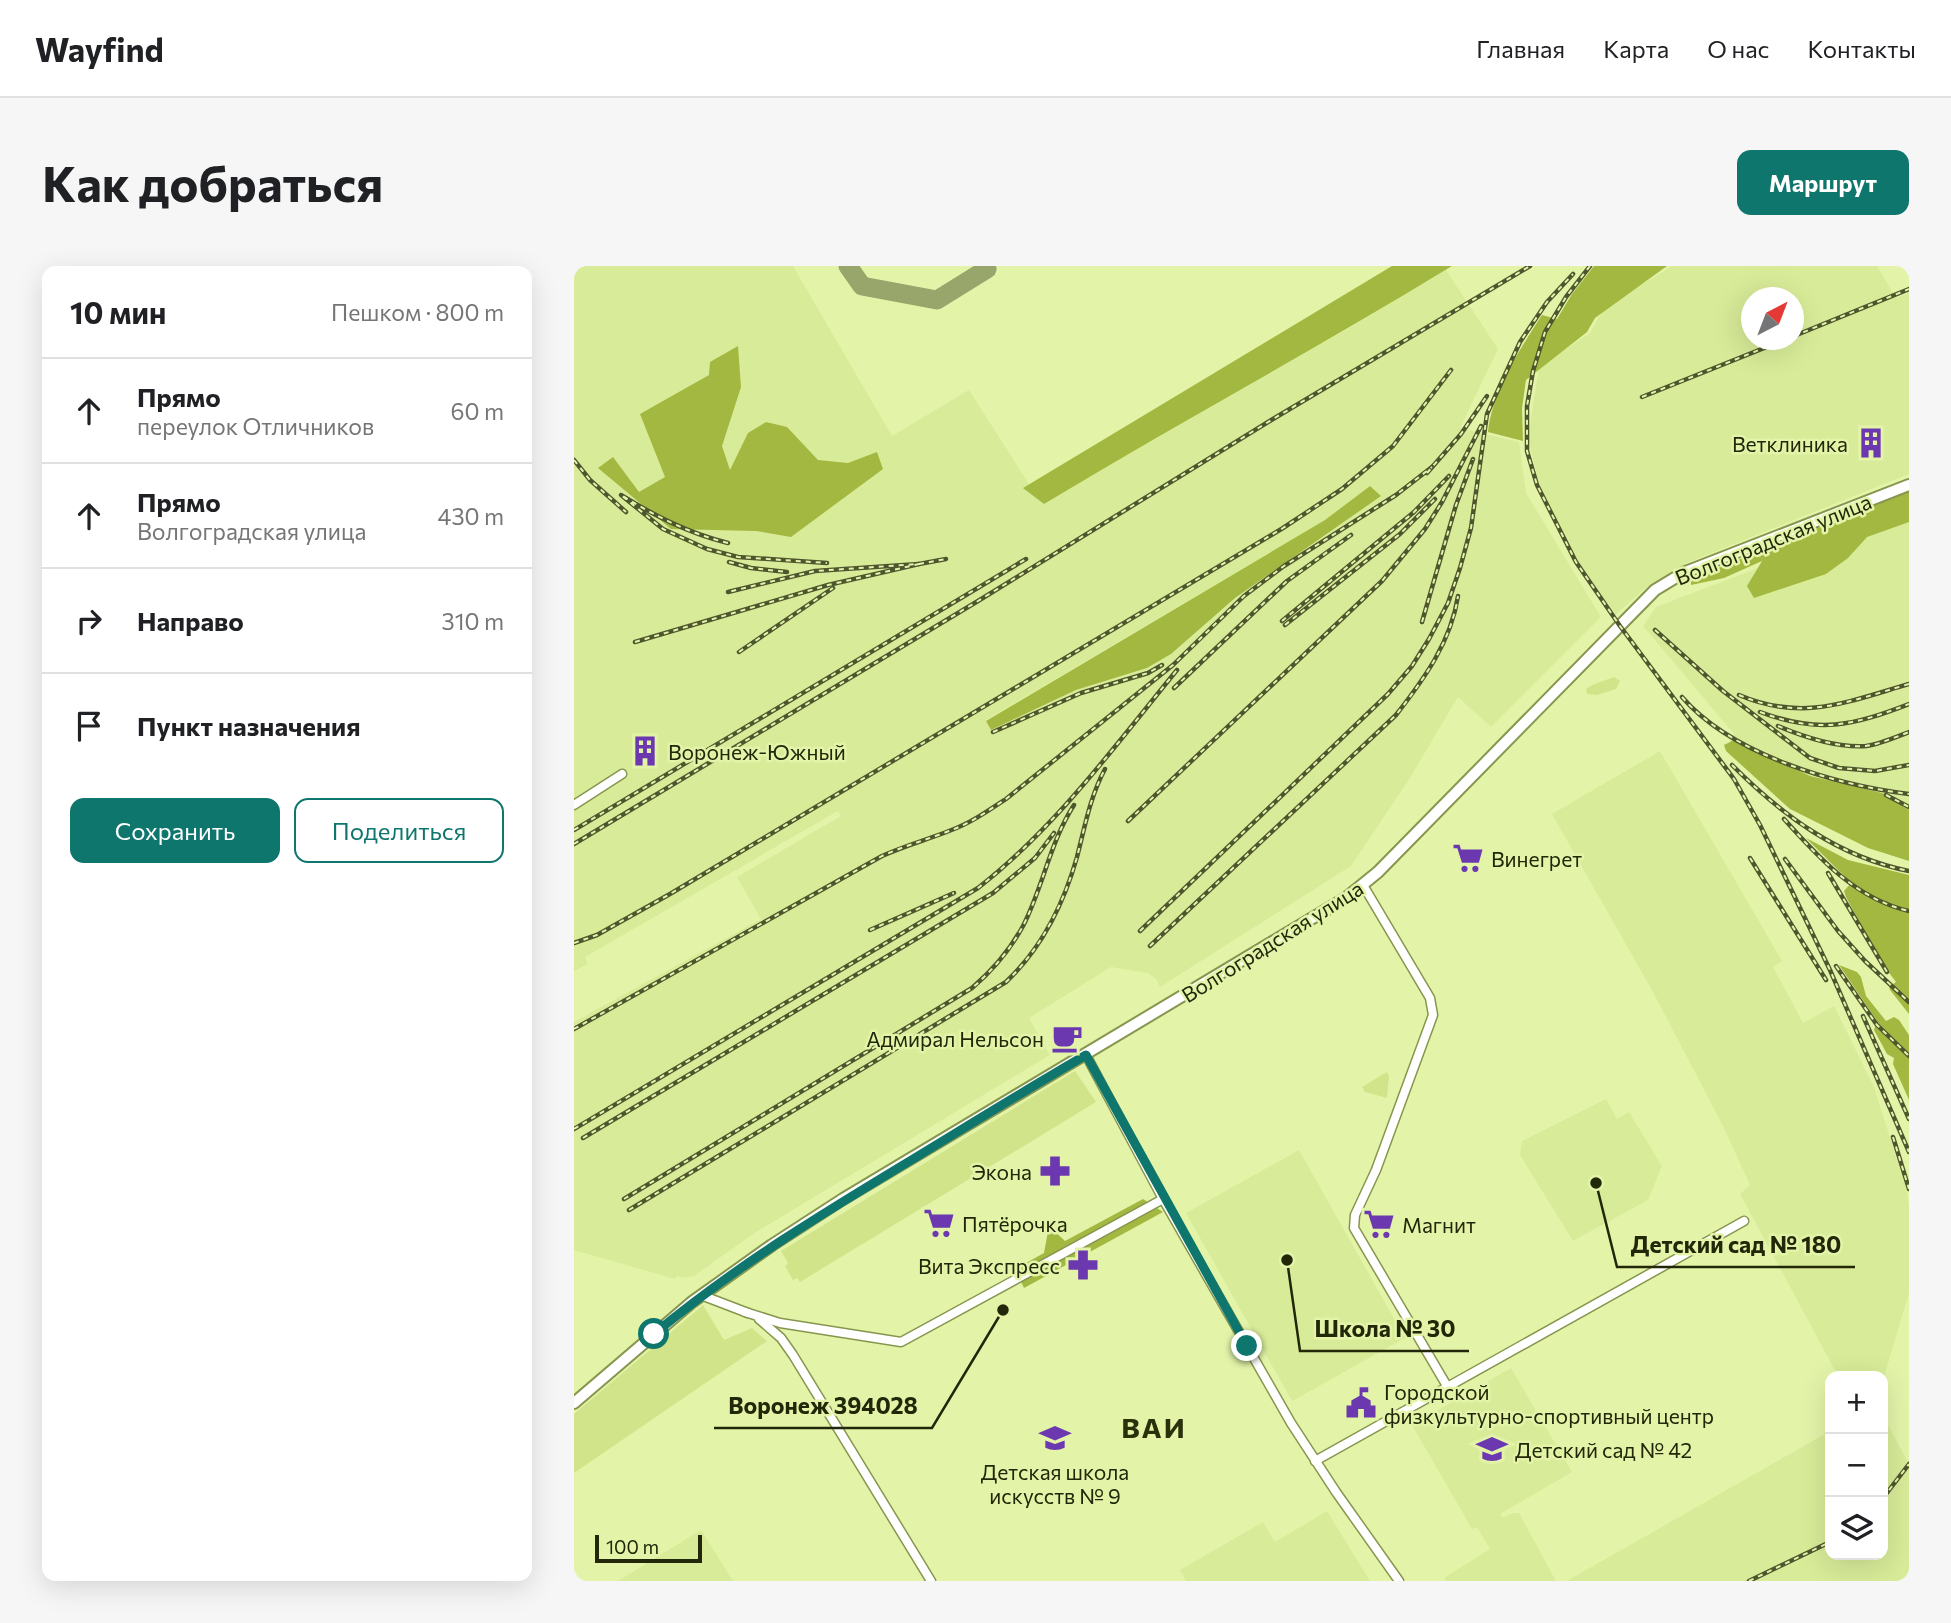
<!DOCTYPE html>
<html lang="ru">
<head>
<meta charset="utf-8">
<style>
  :root { --surface:#fff; --page:#f6f6f6; --text:#202124; --muted:#757577; --line:#e0e0e0; --accent:#0f766e }
  body { margin:0; font-family:Commissioner,sans-serif; background:var(--page); color:var(--text) }
  .controls { position:absolute; right:21px; bottom:21px; display:grid; overflow:hidden; border-radius:14px; box-shadow:0 7px 28px #0002 }
  .controls button { width:63px; height:63px; display:grid; place-items:center; padding:0; border:0; border-bottom:2px solid var(--line); background:var(--surface); color:var(--text); font:35px sans-serif }
  .compass { position:absolute; left:1167px; top:21px; width:63px; height:63px; border-radius:50%; background:var(--surface); box-shadow:0 7px 28px #0002; rotate:42deg }
  .scale { position:absolute; left:21px; bottom:18px; width:107px; box-sizing:border-box; padding-left:7px; border:4px solid #212708; border-top:0; font-size:19px; line-height:24px; white-space:nowrap; color:#212708; -webkit-text-stroke:5px #e3f4a9; paint-order:stroke }
  .stop { position:absolute; width:21px; height:21px; margin:-16px; border:5px solid #0f766e; border-radius:50%; background:#fff }
  .stop.end { background:#0f766e; border-color:#fff; box-shadow:0 2px 7px #0008 }
  .list { margin:0; padding:0; list-style:none }
  h2 { display:flex; justify-content:space-between; align-items:center; height:91px; margin:0; padding:0 28px; font-size:30px }
  h2 small { font-size:23px; font-weight:400; color:var(--muted) }
  .list li { display:grid; grid-template-columns:46px 1fr auto; gap:21px; align-items:center; box-sizing:border-box; height:105px; padding:0 28px; border-top:2px solid var(--line) }
  .list b { display:block; font-size:26px; white-space:nowrap }
  .list p { margin:0; font-size:23px; white-space:nowrap; color:var(--muted) }
  .list em { font-size:23px; font-style:normal; color:var(--muted) }
  .actions { display:flex; gap:14px; padding:21px 28px }
  .actions a { flex:1; padding:16px 0; border:2px solid var(--accent); border-radius:14px; text-align:center; font-size:24px; color:var(--accent) }
  .actions .main { background:var(--accent); color:#fff }
  .icon { flex:none; width:38px; height:38px; fill:none; stroke:currentColor; stroke-width:2; stroke-linecap:round; stroke-linejoin:round }
  .map { position:relative; flex:none; width:1335px; height:1315px; overflow:hidden; border-radius:14px }
  header { display:flex; align-items:center; gap:42px; box-sizing:border-box; height:98px; padding:0 35px; background:var(--surface); border-bottom:2px solid var(--line) }
  header strong { font-size:33px }
  nav { display:flex; gap:38px; margin-inline-start:auto; font-size:24px }
  .intro { display:flex; align-items:center; justify-content:space-between; box-sizing:border-box; height:168px; padding:0 42px }
  h1 { margin:0; font-size:49px }
  .button { padding:18px 32px; border-radius:14px; background:var(--accent); color:#fff; font-size:24px; font-weight:700 }
  main { display:flex; gap:42px; padding:0 42px }
  aside { flex:1; background:var(--surface); border-radius:14px; box-shadow:0 7px 28px #0002 }
  .map>svg:first-child { display:block }
  .built { fill:#d8eb98; fill-rule:evenodd }
  .green { fill:#d1e489 }
  .forest { fill:#a3b840 }
  .lines { fill:none; stroke-linecap:round; stroke-linejoin:round }
  .taxiway { stroke:#98a56b; stroke-width:19 }
  .street-casing { stroke:#87964e; stroke-width:11 }
  .secondary-casing { stroke:#87964e; stroke-width:14 }
  .street { stroke:#fff; stroke-width:8 }
  .secondary { stroke:#fff; stroke-width:10 }
  .rail-casing { stroke:#4e562d; stroke-width:4.5 }
  .rail { stroke:#e3f4a9; stroke-width:2; stroke-dasharray:5; stroke-linecap:butt }
  .route { stroke:#0f766e; stroke-width:9 }
  .labels { text-anchor:middle; dominant-baseline:central; stroke-width:5; stroke-linejoin:round; paint-order:stroke }
  .poi-label { font-size:21px; fill:#212708; stroke:#e3f4a9; text-anchor:start }
  .street-label { font-size:21px; fill:#212708; stroke:#e3f4a9 }
  .district-label { font-size:28px; font-weight:bold; letter-spacing:2px; fill:#2a300a; stroke:#e3f4a9 }
  .leader { fill:none; stroke:#212708; stroke-width:2.5 }
  .callout-dot { fill:#212708; stroke:#e3f4a9; stroke-width:2.5 }
  .callout-label { font-size:23px; text-anchor:middle; font-weight:bold; fill:#212708; stroke:#e3f4a9; stroke-width:5; stroke-linejoin:round; paint-order:stroke }
</style>
</head>
<body>
<header>
<strong>Wayfind</strong>
<nav><a>Главная</a><a>Карта</a><a>О нас</a><a>Контакты</a></nav>
</header>
<div class="intro"><h1>Как добраться</h1><a class="button">Маршрут</a></div>
<main>
<aside>
<h2>10 мин<small>Пешком · 800 m</small></h2>
<ul class="list">
<li><svg class="icon" aria-label="ahead" viewBox="0 0 24 24"><path d="M12 20V5M6 11l6-6 6 6"/></svg><div><b>Прямо</b><p>переулок Отличников</p></div><em>60 m</em></li>
<li><svg class="icon" aria-label="ahead" viewBox="0 0 24 24"><path d="M12 20V5M6 11l6-6 6 6"/></svg><div><b>Прямо</b><p>Волгоградская улица</p></div><em>430 m</em></li>
<li><svg class="icon" aria-label="right" viewBox="0 0 24 24"><path d="M7 20v-9h11M14 6l5 5-5 5"/></svg><div><b>Направо</b></div><em>310 m</em></li>
<li><svg class="icon" aria-label="arrive" viewBox="0 0 24 24"><path d="M6 21V4h12l-3 4 3 4H6"/></svg><div><b>Пункт назначения</b></div></li>
</ul>
<div class="actions"><a class="main">Сохранить</a><a>Поделиться</a></div>
</aside>
<div class="map">
<svg width="1335" height="1315" viewBox="0 0 1335 1315">
  <rect width="100%" height="100%" fill="#e3f4a9"/>
  <g class="built">
    <path d="M0,0H219L318,170L395,124L455,218L450,222L573,175L772,64L872,4L924,83L886,162L945,176L952,227L1027,351L917,461L884,431L834,515L777,600L586,721L582,713L574,707L537,701L455,752L476,789L182,966L120,1010L111,1012L102,1010L101,1013L0,984V756L187,653L163,611L267,550L264,545L11,691L14,698L0,705ZM796,220L806,230L661,332L597,388L573,402L502,424L417,464L412,454L751,254Z"/>
    <path d="M1098,0H1303L1322,32L1335,27V208L1115,296L1074,320L1038,352L998,294L968,229L954,172L965,101L1016,67L1026,49L1043,34ZM1178,32H1220V74H1178Z"/>
    <polygon points="1335,244 1335,574 1207,531 1155,475 1160,468 1069,360 1082,341"/>
    <polygon points="1086,485 1208,695 1199,701 1229,757 1260,740 1300,821 1333,925 1335,942 1335,1027 1309,1114 1309,1110 1264,1110 1166,928 1176,919 1149,860 1079,726 978,548"/>
    <polygon points="1032,833 1043,853 1055,846 1088,900 1074,934 999,975 946,889 948,875"/>
    <polygon points="725,884 831,1072 718,1135 612,947"/>
    <polygon points="937,1102 998,1206 926,1248 929,1252 939,1247 945,1247 982,1315 872,1315 870,1312 916,1283 903,1261 898,1263 838,1159"/>
    <polygon points="1309,1150 1335,1198 1335,1315 993,1315 1256,1165 1256,1289 1309,1289"/>
    <polygon points="753,1245 796,1315 612,1315 606,1304 689,1256 701,1276"/>
    <polygon points="127,1264 159,1315 44,1315"/>
  </g>
  <g class="green">
    <polygon points="1040,411 1046,415 1042,423 1023,429 1013,428 1012,423 1018,419"/>
    <polygon points="501,805 522,836 226,1016 223,1012 219,1014 211,1000 214,997 207,985"/>
    <polygon points="813,806 815,810 813,832 791,826 788,821"/>
    <polygon points="129,1039 150,1074 178,1062 193,1075 0,1207 0,1148"/>
  </g>
  <g class="forest">
    <path d="M818,0H878C744,82 604,157 470,238L449,222Z"/>
    <path d="M1020,0H1093L1021,52L1013,66L952,114L948,142L949,175L914,166C918,126 946,83 968,49L983,53L998,28Z"/>
    <polygon points="164,80 167,121 148,180 156,204 174,167 192,156 213,161 244,194 274,197 303,186 309,203 217,271 182,265 97,263 24,202 39,191 65,226 91,211 66,148 135,109 136,96"/>
    <polygon points="796,220 807,230 661,332 597,388 573,402 502,424 417,464 412,455 751,254"/>
    <polygon points="1335,225 1335,256 1293,271 1274,292 1252,308 1180,332 1173,320 1188,295 1150,312 1117,319 1117,313"/>
    <polygon points="1160,474 1236,510 1308,527 1335,544 1335,595 1294,582 1216,543 1152,485 1150,479"/>
    <polygon points="1232,572 1274,594 1335,609 1335,748 1316,724 1315,721 1322,716 1307,696 1272,631 1270,625 1277,617"/>
    <polygon points="1265,699 1283,706 1287,711 1292,730 1312,755 1320,751 1325,754 1335,769 1335,834 1319,798 1320,792 1313,788 1300,764 1303,755"/>
    <polygon points="569,933 589,946 450,1022 441,1003 470,987 475,960 491,975"/>
  </g>
  <g class="lines">
    <polyline class="taxiway" points="274,0 288,20 363,34 413,3"/>
    <g class="street-casing">
      <g id="street">
        <polyline points="0,539 48,508"/>
        <polyline points="789,619 856,732 859,749 802,904 781,949 780,962 873,1120"/>
        <polyline points="512,789 589,933 717,1157 762,1226 825,1315"/>
        <polyline points="127,1029 174,1047"/>
        <polyline points="171,1046 206,1057 327,1076 589,933"/>
        <polyline points="185,1053 207,1072 219,1089 357,1315"/>
        <polyline points="741,1195 1170,955"/>
      </g>
    </g>
    <g class="secondary-casing">
      <polyline id="secondary" points="0,1137 118,1036 198,979 269,933 772,632 804,606 1081,324 1109,307 1335,219"/>
    </g>
    <use href="#street" class="street"/>
    <use href="#secondary" class="secondary"/>
    <g class="rail-casing">
      <g id="rail">
        <polyline points="1016,0 992,31 971,66 959,105 953,140 953,185 963,219 1002,296 1046,360 1160,513 1186,559 1256,704 1335,886"/>
        <polyline points="1220,70 1335,23"/>
        <polyline points="1068,131 1210,74"/>
        <polyline points="0,194 16,214 52,246"/>
        <polyline points="853,207 887,168 913,130"/>
        <path d="M154,277C114,267 81,250 47,229L89,263L133,283L164,291L253,297"/>
        <polyline points="155,296 177,302 213,306"/>
        <polyline points="345,298 372,293"/>
        <polyline points="708,355 840,246 875,210"/>
        <polyline points="848,356 882,239 899,193"/>
        <polyline points="711,359 826,268 861,233"/>
        <polyline points="1081,364 1149,425 1236,492 1265,502 1301,505 1335,499"/>
        <polyline points="61,376 254,319 345,298 241,305 154,326"/>
        <polyline points="165,386 259,322"/>
        <polyline points="600,422 713,315 777,269"/>
        <path d="M1165,429C1228,456 1273,436 1335,418"/>
        <path d="M1108,431C1158,489 1262,519 1335,528"/>
        <path d="M1186,446C1245,468 1278,460 1335,438"/>
        <path d="M1204,460C1230,471 1263,482 1292,480C1306,478 1322,471 1335,466"/>
        <polyline points="419,466 507,427 574,407 588,399"/>
        <path d="M1158,499C1208,549 1264,591 1335,605"/>
        <polyline points="1312,529 1335,541"/>
        <path d="M1210,553C1245,592 1282,633 1335,645"/>
        <polyline points="554,555 808,315 851,263 868,236 907,160"/>
        <polyline points="0,564 452,293"/>
        <polyline points="0,578 404,335 699,153 956,0"/>
        <polyline points="1176,592 1252,714"/>
        <polyline points="1211,593 1264,665 1291,695 1335,736"/>
        <polyline points="1254,607 1313,706"/>
        <polyline points="296,664 380,627"/>
        <polyline points="566,665 814,428 838,400 855,373 874,337 886,302 897,262 913,148 946,76 973,36 999,8"/>
        <polyline points="0,677 23,669 96,628 709,262 768,223 819,180 877,104"/>
        <path d="M576,680L822,449C850,413 877,376 884,330"/>
        <polyline points="1262,700 1303,759 1335,790"/>
        <polyline points="1289,750 1335,853"/>
        <path d="M0,763L308,590C330,580 352,574 375,565C395,558 414,545 432,533L599,399L670,330L710,300L822,229L858,201"/>
        <path d="M0,863L404,622C482,561 540,481 603,404"/>
        <polyline points="1319,871 1335,923"/>
        <polyline points="9,872 419,627 461,592 480,567"/>
        <path d="M50,933L398,722C419,704 436,684 449,660C469,621 476,576 500,539"/>
        <path d="M55,944L432,716C467,683 490,637 503,591C511,560 516,531 531,503"/>
        <polyline points="1309,1232 1335,1198"/>
        <polyline points="1175,1315 1256,1276"/>
      </g>
    </g>
    <use href="#rail" class="rail"/>
  </g>
  <g class="lines">
    <path class="route" d="M80,1068C163,999 251,946 344,890C400,856 455,822 512,789L673,1080"/>
  </g>
  <defs>
    <g id="building-bare" transform="scale(2.415)"><path d="M-4-6H4V6H1V3H-1V6H-4ZM-2.5-4.3h1.7v1.8h-1.7ZM.8-4.3h1.7v1.8H.8ZM-2.5-1h1.7V.8h-1.7ZM.8-1h1.7V.8H.8Z" fill="#6b38af" stroke="#e3f4a9" stroke-width="2.5" paint-order="stroke"/></g>
    <g id="supermarket-bare" transform="scale(2.415)"><path d="M-6-5.5h2.5l.6 2H6L4.5 2H-2.5L-4.4-4H-6ZM-1.5 3.2a1.3 1.3 0 1 0 .1 0ZM3 3.2a1.3 1.3 0 1 0 .1 0Z" fill="#6b38af" stroke="#e3f4a9" stroke-width="2.5" paint-order="stroke"/></g>
    <g id="cafe-bare" transform="scale(2.415)"><path d="M-5.5-4.5H6V0H3Q3 3.5 0 3.5H-2.5Q-5.5 3.5-5.5 0ZM3-3.2v2h1.7v-2ZM-6 4.5H4V6H-6Z" fill="#6b38af" stroke="#e3f4a9" stroke-width="2.5" paint-order="stroke"/></g>
    <g id="pharmacy-bare" transform="scale(2.415)"><path d="M-2-6h4v4h4v4h-4v4h-4v-4h-4v-4h4Z" fill="#6b38af" stroke="#e3f4a9" stroke-width="2.5" paint-order="stroke"/></g>
    <g id="civic-bare" transform="scale(2.415)"><path d="M-.6-6.5H3V-4.5H.6V-3L4-1V1h2V6H-6V1h2V-1L-.6-3ZM-1.2 2.5V6h2.4V2.5Z" fill="#6b38af" stroke="#e3f4a9" stroke-width="2.5" paint-order="stroke"/></g>
    <g id="school-bare" transform="scale(2.415)"><path d="M0-5L7-2L0 1L-7-2ZM-4 1L0 2.5L4 1V4Q0 6-4 4Z" fill="#6b38af" stroke="#e3f4a9" stroke-width="2.5" paint-order="stroke"/></g>
  </defs>
  <g fill-rule="evenodd">
    <use href="#building-bare" x="1297" y="177"/>
    <use href="#building-bare" x="71" y="485"/>
    <use href="#supermarket-bare" x="894" y="592"/>
    <use href="#cafe-bare" x="493" y="772"/>
    <use href="#pharmacy-bare" x="481" y="905"/>
    <use href="#supermarket-bare" x="365" y="957"/>
    <use href="#supermarket-bare" x="805" y="958"/>
    <use href="#pharmacy-bare" x="509" y="999"/>
    <use href="#civic-bare" x="787" y="1137"/>
    <use href="#school-bare" x="481" y="1172"/>
    <use href="#school-bare" x="918" y="1183"/>
  </g>
  <g class="labels">
    <g class="poi-label">
      <text x="1274" y="177" text-anchor="end">Ветклиника</text>
      <text x="94" y="485">Воронеж-Южный</text>
      <text x="917" y="592">Винегрет</text>
      <text x="470" y="772" text-anchor="end">Адмирал Нельсон</text>
      <text x="458" y="905" text-anchor="end">Экона</text>
      <text x="388" y="957">Пятёрочка</text>
      <text x="828" y="958">Магнит</text>
      <text x="486" y="999" text-anchor="end">Вита Экспресс</text>
      <text x="810" y="1125">Городской<tspan x="810" dy="24">физкультурно-спортивный центр</tspan></text>
      <text x="941" y="1183">Детский сад № 42</text>
      <text x="481" y="1205" text-anchor="middle">Детская школа<tspan x="481" dy="24">искусств № 9</tspan></text>
    </g>
    <g class="street-label">
      <text transform="translate(1199 273) rotate(-22)">Волгоградская улица</text>
      <text transform="translate(698 675) rotate(-32)">Волгоградская улица</text>
    </g>
    <g class="district-label">
      <text x="580" y="1161">ВАИ</text>
    </g>
  </g>
  <path class="leader" d="M1022 917L1043 1001H1281M713 994L726 1085H895M429 1044L358 1162H140"/>
  <g class="callout-dot">
    <circle cx="1022" cy="917" r="7"/>
    <circle cx="713" cy="994" r="7"/>
    <circle cx="429" cy="1044" r="7"/>
  </g>
  <g class="callout-label">
    <text x="1162" y="987">Детский сад № 180</text>
    <text x="811" y="1071">Школа № 30</text>
    <text x="249" y="1148">Воронеж 394028</text>
  </g>
</svg>
<div class="controls">
<button>+</button>
<button>−</button>
<button><svg class="icon" aria-label="layers" viewBox="0 0 24 24"><path d="M12 4l9 5-9 5-9-5zM3 14l9 5 9-5"/></svg></button>
</div>
<svg class="compass" viewBox="-18 -18 36 36"><path d="M0-13l5 13h-10z" fill="#e53935"/><path d="M0 13l5-13h-10z" fill="#757577"/></svg>
<div class="scale">100 m</div>
<div class="stop" style="left:80px;top:1068px"></div>
<div class="stop end" style="left:673px;top:1080px"></div>
</div>
</main>
</body>
</html>
